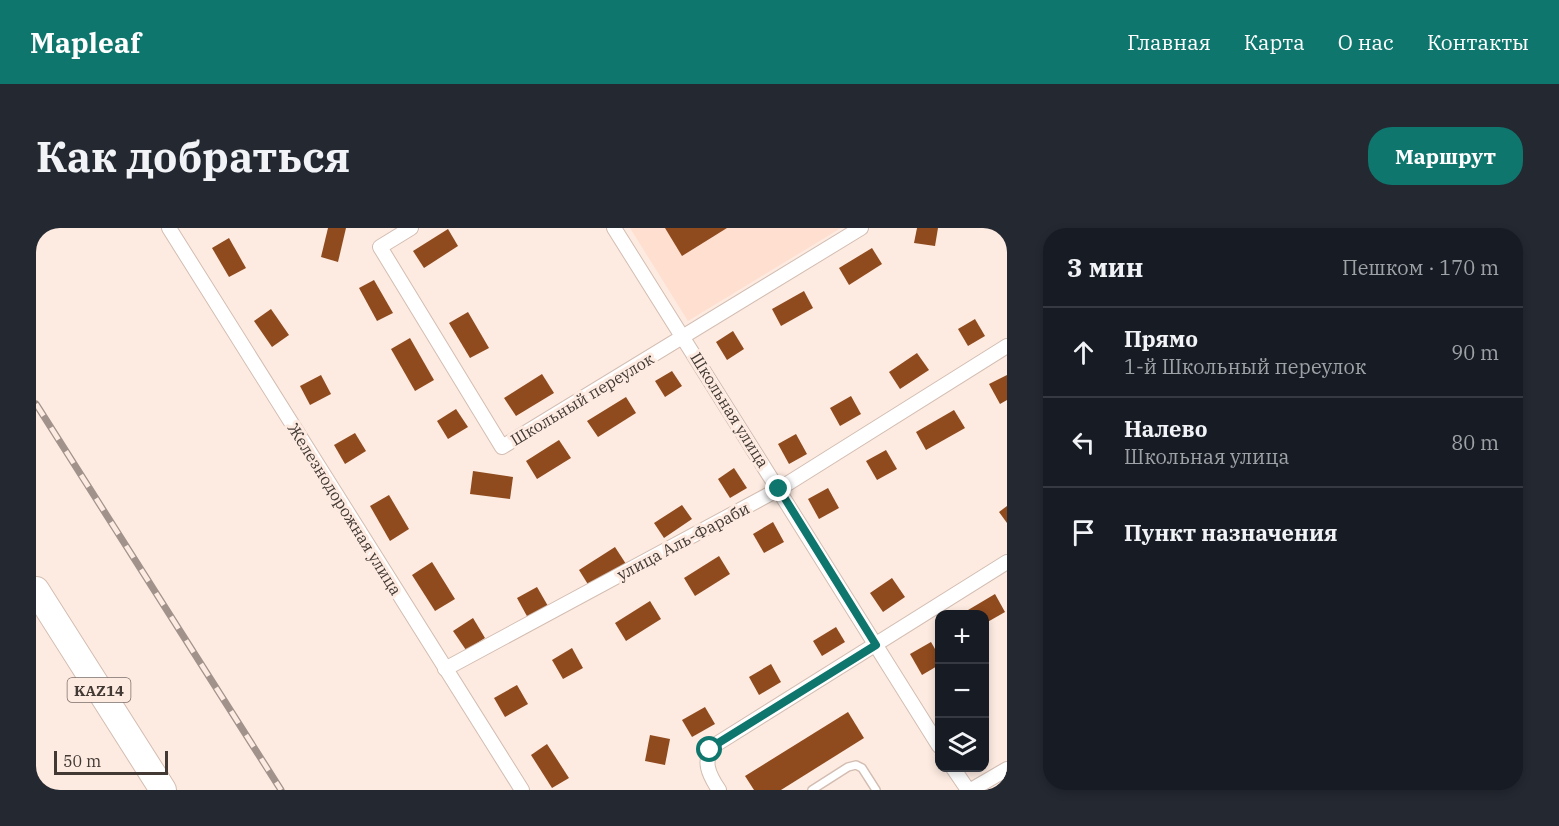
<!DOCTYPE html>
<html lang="ru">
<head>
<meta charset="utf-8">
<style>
  :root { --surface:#171b24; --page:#242831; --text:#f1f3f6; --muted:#9ea1a6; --line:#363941; --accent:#0f766e }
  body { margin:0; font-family:"IBM Plex Serif",serif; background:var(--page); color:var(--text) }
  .controls { position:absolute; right:18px; bottom:18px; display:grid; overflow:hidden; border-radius:12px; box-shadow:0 3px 9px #0003 }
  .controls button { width:54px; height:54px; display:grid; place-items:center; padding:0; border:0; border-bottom:2px solid var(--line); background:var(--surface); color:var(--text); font:30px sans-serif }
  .scale { position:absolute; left:18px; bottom:15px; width:114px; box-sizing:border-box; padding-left:6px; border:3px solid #423934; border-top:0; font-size:16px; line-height:21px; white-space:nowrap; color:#423934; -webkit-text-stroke:4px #fdebe1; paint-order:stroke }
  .stop { position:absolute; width:18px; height:18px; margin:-14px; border:4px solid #0f766e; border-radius:50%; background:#fff }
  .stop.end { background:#0f766e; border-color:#fff; box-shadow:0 2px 6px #0008 }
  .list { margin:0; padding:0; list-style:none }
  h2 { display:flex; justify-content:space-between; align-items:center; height:78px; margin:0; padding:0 24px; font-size:26px }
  h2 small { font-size:20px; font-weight:400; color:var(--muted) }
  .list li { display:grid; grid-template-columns:39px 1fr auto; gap:18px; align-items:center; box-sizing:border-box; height:90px; padding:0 24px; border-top:2px solid var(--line) }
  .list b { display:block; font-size:22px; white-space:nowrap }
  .list p { margin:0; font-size:20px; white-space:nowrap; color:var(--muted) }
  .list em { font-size:20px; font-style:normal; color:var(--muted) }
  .icon { flex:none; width:33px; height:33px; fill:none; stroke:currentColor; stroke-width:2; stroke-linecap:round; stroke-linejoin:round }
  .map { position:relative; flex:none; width:971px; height:562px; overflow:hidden; border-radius:24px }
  header { display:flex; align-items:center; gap:36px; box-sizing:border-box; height:84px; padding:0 30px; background:var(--accent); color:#fff }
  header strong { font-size:28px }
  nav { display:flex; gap:33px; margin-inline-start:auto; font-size:21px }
  .intro { display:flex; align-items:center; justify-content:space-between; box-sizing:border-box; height:144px; padding:0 36px }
  h1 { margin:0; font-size:42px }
  .button { padding:15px 27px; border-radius:24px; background:var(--accent); color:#fff; font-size:21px; font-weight:700 }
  main { display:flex; gap:36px; padding:0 36px }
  aside { flex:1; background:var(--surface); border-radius:24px; box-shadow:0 3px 9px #0003 }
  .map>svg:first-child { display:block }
  .built { fill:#fedfd0 }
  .building { fill:#8f4a1e }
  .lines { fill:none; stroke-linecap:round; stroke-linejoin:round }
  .lane-casing { stroke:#d3bdb2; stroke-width:10 }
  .street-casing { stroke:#d3bdb2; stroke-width:16 }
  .highway-casing { stroke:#d3bdb2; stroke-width:28 }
  .lane { stroke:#fff; stroke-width:7 }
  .street { stroke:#fff; stroke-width:14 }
  .highway { stroke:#fff; stroke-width:26 }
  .rail-casing { stroke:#a1938c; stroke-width:7 }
  .rail { stroke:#fdebe1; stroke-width:4.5; stroke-dasharray:14; stroke-linecap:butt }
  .route { stroke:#0f766e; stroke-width:8 }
  .labels { text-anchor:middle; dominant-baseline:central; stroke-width:6; stroke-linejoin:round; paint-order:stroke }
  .shield { fill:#fdebe1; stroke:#7a6e68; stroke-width:1.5 }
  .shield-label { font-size:15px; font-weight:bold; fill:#423934 }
  .street-label { font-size:16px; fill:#423934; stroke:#fdebe1 }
</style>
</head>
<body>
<header>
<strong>Mapleaf</strong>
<nav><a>Главная</a><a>Карта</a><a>О нас</a><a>Контакты</a></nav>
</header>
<div class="intro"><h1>Как добраться</h1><a class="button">Маршрут</a></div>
<main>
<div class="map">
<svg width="971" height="562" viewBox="0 0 971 562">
  <rect width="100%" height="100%" fill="#fdebe1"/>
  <polygon class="built" points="594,0 805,0 652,93"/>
  <g class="building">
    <polygon points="292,0 310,0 302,34 285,29"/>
    <polygon points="629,0 691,0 646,28"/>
    <polygon points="881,0 902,0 899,18 878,15"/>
    <polygon points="412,1 422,18 388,40 377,23"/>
    <polygon points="193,10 210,40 193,49 176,20"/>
    <polygon points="836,20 846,36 813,57 803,40"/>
    <polygon points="338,52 357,85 341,93 323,60"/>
    <polygon points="768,63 777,80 745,98 736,81"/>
    <polygon points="235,81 253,107 236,119 218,93"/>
    <polygon points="432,84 453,120 434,130 413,95"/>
    <polygon points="939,91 949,108 932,118 922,101"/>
    <polygon points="697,103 708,121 691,132 680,114"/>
    <polygon points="374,110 398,152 379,163 355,121"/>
    <polygon points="881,125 893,142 864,161 853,144"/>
    <polygon points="636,143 646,158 629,169 619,153"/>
    <polygon points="506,146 518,165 480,188 468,170"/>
    <polygon points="285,147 295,166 274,177 264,158"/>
    <polygon points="971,147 971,172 964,176 953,156"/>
    <polygon points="815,168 825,186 804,198 794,180"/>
    <polygon points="590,169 600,185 562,209 551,193"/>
    <polygon points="420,181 432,199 412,211 401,193"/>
    <polygon points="918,182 929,200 890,222 880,204"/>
    <polygon points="319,205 330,223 309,236 298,217"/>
    <polygon points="760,206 771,226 753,236 742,216"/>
    <polygon points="523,212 535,230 501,251 490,233"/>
    <polygon points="850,222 861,241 841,252 830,233"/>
    <polygon points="698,240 711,260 694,270 682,251"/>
    <polygon points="437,243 477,249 474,271 434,266"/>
    <polygon points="792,260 803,280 783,291 772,271"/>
    <polygon points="353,267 373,301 354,313 334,278"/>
    <polygon points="646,277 656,291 628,310 618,295"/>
    <polygon points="971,278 971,295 963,284"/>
    <polygon points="737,294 748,314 728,325 717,306"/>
    <polygon points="579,319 590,336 553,358 543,342"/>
    <polygon points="683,328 694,346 659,368 648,350"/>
    <polygon points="396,334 419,371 399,383 376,347"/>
    <polygon points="856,350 869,369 847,384 834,365"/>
    <polygon points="501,359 512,378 492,390 481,370"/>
    <polygon points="959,366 969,384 948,396 948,386 928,386 927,385"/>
    <polygon points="614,373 625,391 590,413 579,395"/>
    <polygon points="437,390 449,410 430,422 417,403"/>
    <polygon points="800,399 809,414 786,428 777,413"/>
    <polygon points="895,414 903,428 903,437 886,447 874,426"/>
    <polygon points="536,420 547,440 527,451 516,432"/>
    <polygon points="735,436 745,454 723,467 713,449"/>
    <polygon points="481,457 492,476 469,489 458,470"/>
    <polygon points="669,479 679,496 656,509 646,492"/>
    <polygon points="812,484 828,510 745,562 718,562 709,548"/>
    <polygon points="614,507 634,511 629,537 609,533"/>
    <polygon points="511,516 533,550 516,560 495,527"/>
  </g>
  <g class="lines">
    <g class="lane-casing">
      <polyline id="lane" points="776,562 812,539 820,537 826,540 840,562"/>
    </g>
    <g class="street-casing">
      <g id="street">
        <polyline points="133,0 486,562"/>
        <polyline points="375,0 344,19 466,219 825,0"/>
        <polyline points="578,0 903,518"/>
        <polyline points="409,441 743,261 971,118"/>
        <polyline points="917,540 932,562"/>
        <path d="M683,562C673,547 665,532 679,517L971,334"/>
        <polyline points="935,562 971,541"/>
      </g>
    </g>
    <g class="highway-casing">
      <polyline id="highway" points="0,362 127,562"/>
    </g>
    <use href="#lane" class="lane"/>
    <use href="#street" class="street"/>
    <use href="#highway" class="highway"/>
    <g class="rail-casing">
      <polyline id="rail" points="0,176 245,562"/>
    </g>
    <use href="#rail" class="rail"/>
  </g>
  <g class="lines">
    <polyline class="route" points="674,522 679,517 840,417 743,261"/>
  </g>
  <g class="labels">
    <rect class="shield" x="31.5" y="450" width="63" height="24" rx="4.5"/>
    <g class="shield-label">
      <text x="63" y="462">KAZ14</text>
    </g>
    <g class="street-label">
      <text transform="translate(546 171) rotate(-31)">Школьный переулок</text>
      <text transform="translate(694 182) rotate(58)">Школьная улица</text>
      <text transform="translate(309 281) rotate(58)">Железнодорожная улица</text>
      <text transform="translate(647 313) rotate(-28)">улица Аль-Фараби</text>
    </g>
  </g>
</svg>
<div class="controls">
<button>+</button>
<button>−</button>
<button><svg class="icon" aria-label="layers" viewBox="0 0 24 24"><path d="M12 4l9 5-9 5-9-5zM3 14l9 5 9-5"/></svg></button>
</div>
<div class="scale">50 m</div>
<div class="stop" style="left:674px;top:522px"></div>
<div class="stop end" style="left:743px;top:261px"></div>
</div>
<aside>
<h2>3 мин<small>Пешком · 170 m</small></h2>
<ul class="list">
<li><svg class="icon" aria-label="ahead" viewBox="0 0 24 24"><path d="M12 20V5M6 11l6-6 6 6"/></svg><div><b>Прямо</b><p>1-й Школьный переулок</p></div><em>90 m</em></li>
<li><svg class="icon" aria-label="left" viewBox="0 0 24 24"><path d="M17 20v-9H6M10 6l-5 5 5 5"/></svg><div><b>Налево</b><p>Школьная улица</p></div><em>80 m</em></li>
<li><svg class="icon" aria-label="arrive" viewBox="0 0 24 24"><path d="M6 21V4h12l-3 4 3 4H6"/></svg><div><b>Пункт назначения</b></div></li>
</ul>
</aside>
</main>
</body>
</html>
